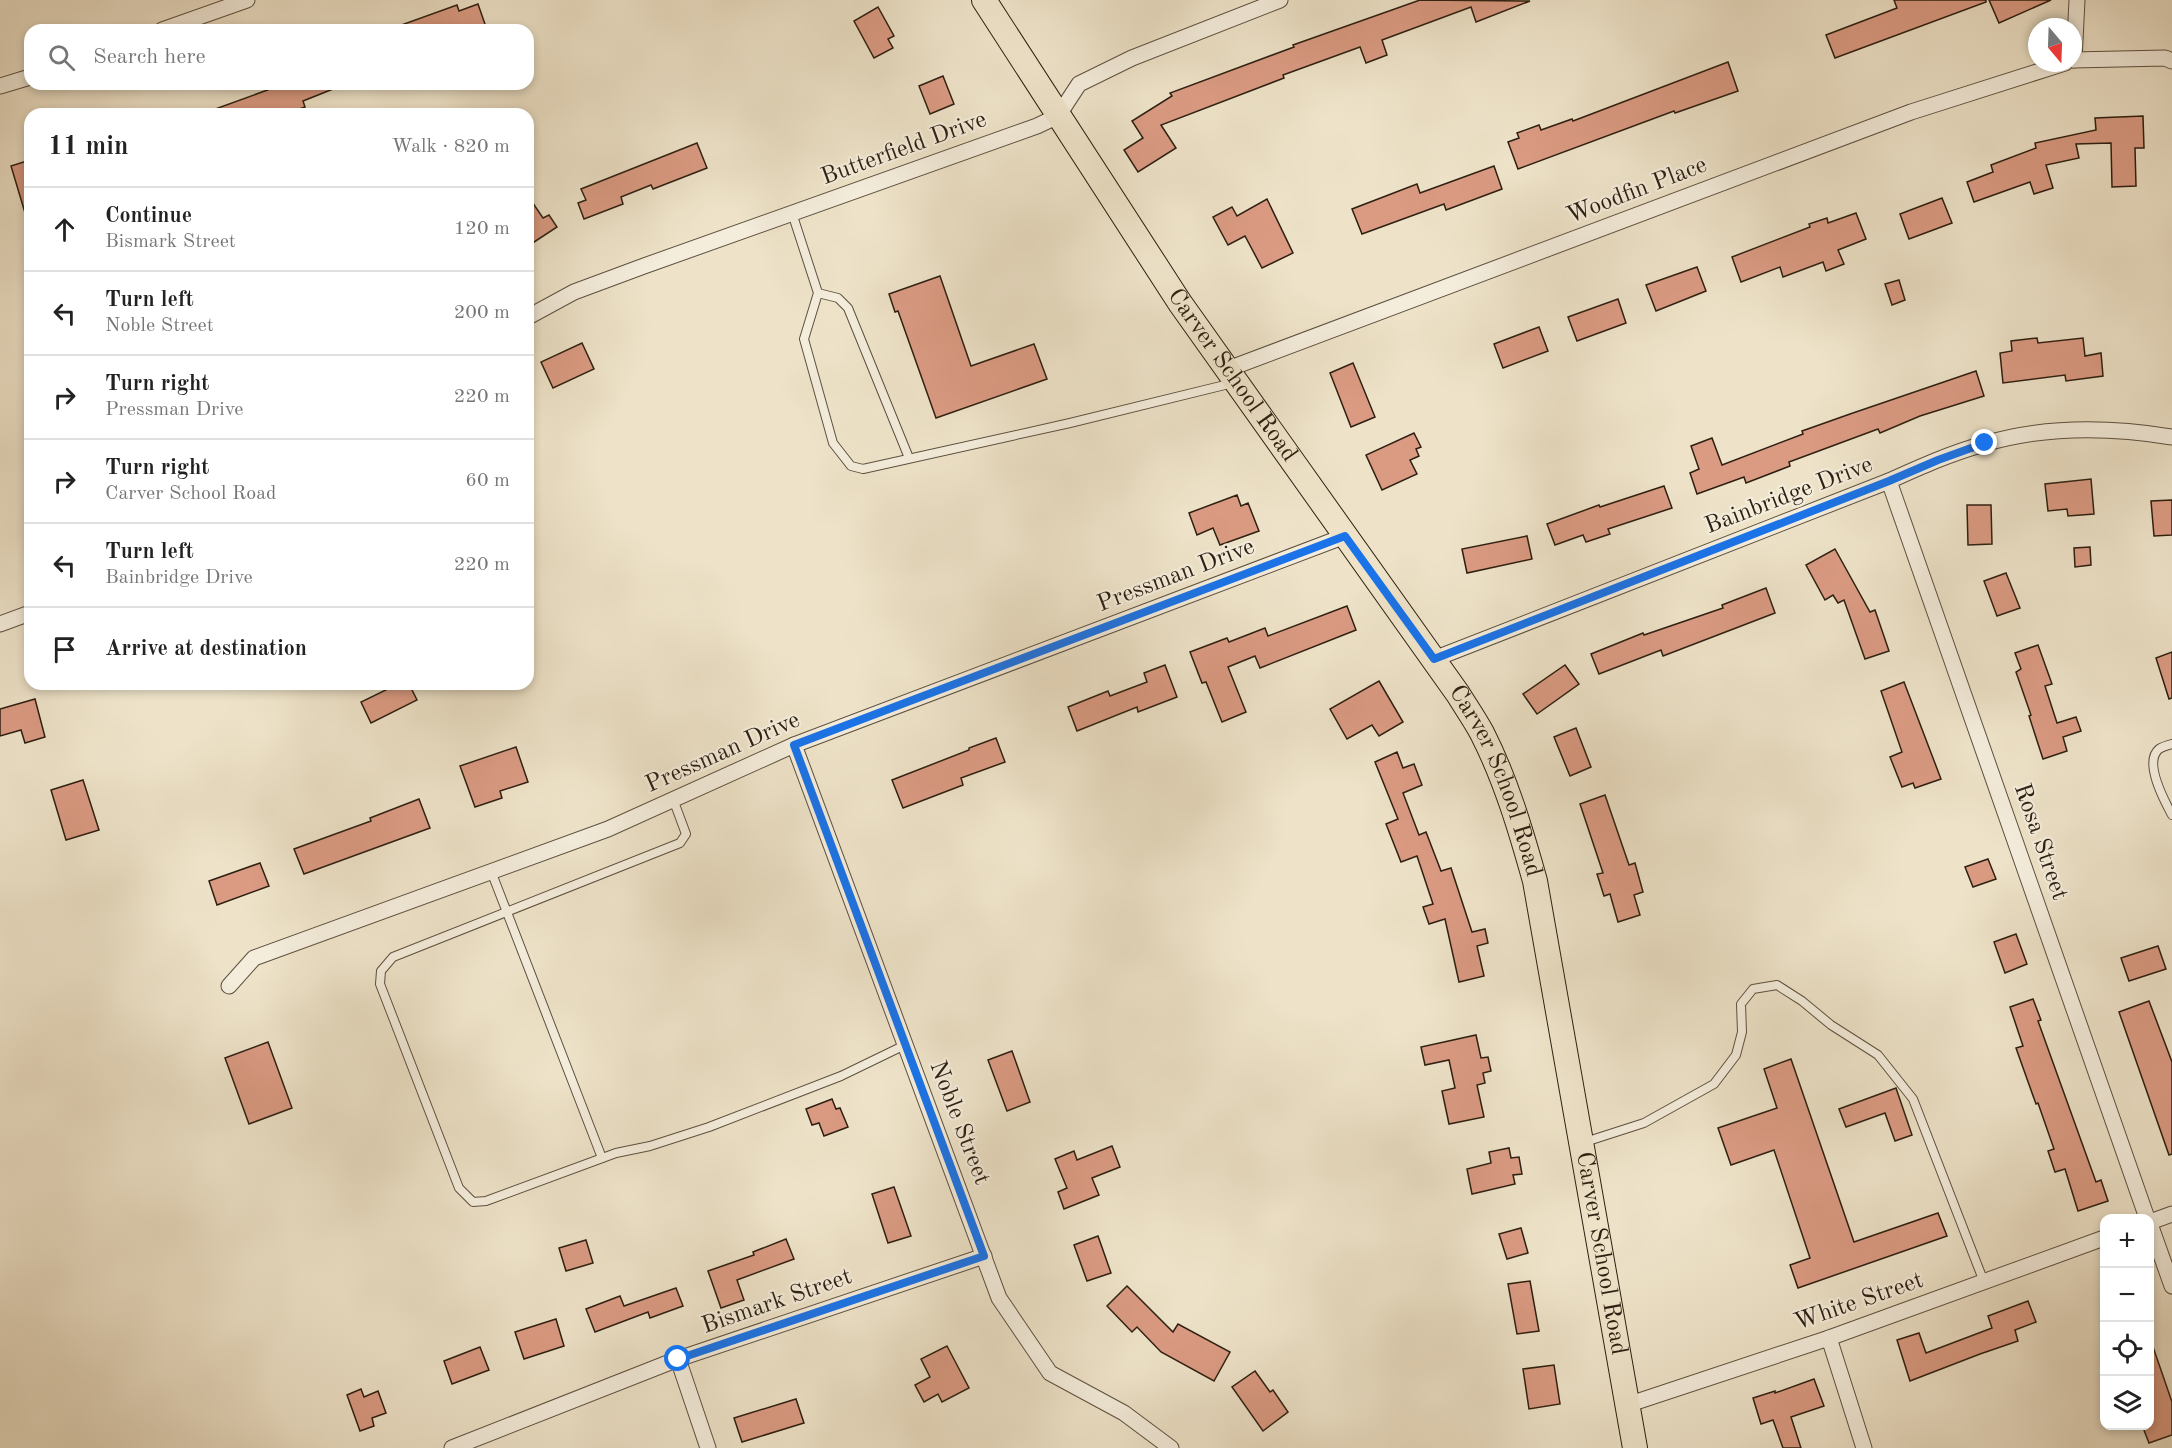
<!DOCTYPE html>
<html lang="en">
<head>
<meta charset="utf-8">
<style>
  :root { --surface:#fff; --page:#f6f6f6; --text:#222; --muted:#767676; --line:#e0e0e0 }
  body { margin:0; font-family:"Old Standard TT",serif; background:var(--page); color:var(--text) }
  .controls { position:absolute; right:18px; bottom:18px; display:grid; overflow:hidden; border-radius:12px; box-shadow:0 3px 9px #0003 }
  .controls button { width:54px; height:54px; display:grid; place-items:center; padding:0; border:0; border-bottom:2px solid var(--line); background:var(--surface); color:var(--text); font:30px sans-serif }
  .compass { position:absolute; left:2028px; top:18px; width:54px; height:54px; border-radius:50%; background:var(--surface); box-shadow:0 3px 9px #0003; rotate:161deg }
  .stop { position:absolute; width:18px; height:18px; margin:-14px; border:4px solid #1a73e8; border-radius:50%; background:#fff }
  .stop.end { background:#1a73e8; border-color:#fff; box-shadow:0 2px 6px #0008 }
  .list { margin:0; padding:0; list-style:none }
  h2 { display:flex; justify-content:space-between; align-items:center; height:78px; margin:0; padding:0 24px; font-size:26px }
  h2 small { font-size:20px; font-weight:400; color:var(--muted) }
  .list li { display:grid; grid-template-columns:39px 1fr auto; gap:18px; align-items:center; box-sizing:border-box; height:84px; padding:0 24px; border-top:2px solid var(--line) }
  .list b { display:block; font-size:22px; white-space:nowrap }
  .list p { margin:0; font-size:20px; white-space:nowrap; color:var(--muted) }
  .list em { font-size:20px; font-style:normal; color:var(--muted) }
  .icon { flex:none; width:33px; height:33px; fill:none; stroke:currentColor; stroke-width:2; stroke-linecap:round; stroke-linejoin:round }
  .map { position:relative; flex:none; width:2172px; height:1448px; overflow:hidden }
  .search { position:absolute; background:var(--surface); box-shadow:0 3px 9px #0003; left:24px; top:24px; width:510px; height:66px; display:flex; align-items:center; gap:15px; box-sizing:border-box; padding:0 21px; border-radius:18px; color:var(--muted); font-size:22px }
  .panel { position:absolute; background:var(--surface); box-shadow:0 3px 9px #0003; left:24px; top:108px; width:510px; height:582px; border-radius:18px }
  .map>svg:first-child { display:block }
  .building { fill:#db9b83; stroke:#2d1f11; stroke-width:1.5 }
  .lines { fill:none; stroke-linecap:round; stroke-linejoin:round }
  .service-casing { stroke:#5d503f; stroke-width:10 }
  .minor-casing { stroke:#5d503f; stroke-width:17 }
  .primary-casing { stroke:#2d1f11; stroke-width:26 }
  .service { stroke:#f4eddc; stroke-width:8 }
  .minor { stroke:#f4eddc; stroke-width:15 }
  .primary { stroke:#eee3c9; stroke-width:24 }
  .route { stroke:#1a73e8; stroke-width:8 }
  .labels { text-anchor:middle; dominant-baseline:central; stroke-width:4.5; stroke-linejoin:round; paint-order:stroke }
  .street-label { font-size:24px; fill:#2d1f11; stroke:#f4eddc }
</style>
</head>
<body>
<div class="map">
<svg width="2172" height="1448" viewBox="0 0 2172 1448">
  <rect width="100%" height="100%" fill="#eee3c9"/>
  <filter id="stains"><feTurbulence type="fractalNoise" baseFrequency=".00333" numOctaves="4"/><feColorMatrix values="0 0 0 0 .2 0 0 0 0 .09 0 0 0 0 .02 0 0 0 .5 -.17"/></filter>
  <radialGradient id="worn" r=".72"><stop offset=".6" stop-color="#630" stop-opacity="0"/><stop offset="1" stop-color="#630" stop-opacity=".3"/></radialGradient>
  <g class="building">
    <polygon points="1420,0 1530,1 1476,22 1471,7 1382,40 1387,55 1366,63 1360,47 1283,75 1284,78 1161,125 1176,148 1138,172 1124,150 1143,138 1132,121 1172,96 1170,93 1294,47 1293,45"/>
    <polygon points="1894,0 1986,0 1986,2 1835,58 1826,35 1897,8"/>
    <polygon points="1989,0 2051,0 1999,23"/>
    <polygon points="478,4 487,30 393,30 393,28 457,5 459,11"/>
    <polygon points="878,7 894,36 888,39 893,48 874,58 854,21"/>
    <polygon points="1728,62 1738,91 1675,113 1674,111 1518,169 1508,142 1519,138 1517,133 1539,125 1541,130 1572,119 1573,121"/>
    <polygon points="943,76 954,104 930,114 919,86"/>
    <polygon points="284,84 343,85 303,101 305,107 285,114 207,114 207,112"/>
    <polygon points="2143,116 2144,148 2135,148 2136,186 2112,187 2111,143 2076,144 2079,158 2046,165 2053,188 2034,194 2030,182 1974,202 1967,182 1993,172 1991,165 2036,148 2035,143 2096,130 2095,118"/>
    <polygon points="697,143 707,168 653,189 651,185 621,197 623,204 584,219 578,203 586,200 581,189"/>
    <polygon points="30,160 30,215 26,216 11,166"/>
    <polygon points="1494,166 1502,189 1446,210 1444,204 1362,234 1352,209 1417,184 1420,193"/>
    <polygon points="528,196 543,218 549,215 557,227 528,246"/>
    <polygon points="1942,198 1952,223 1909,239 1900,214"/>
    <polygon points="1267,199 1293,253 1262,268 1245,236 1228,245 1213,217 1232,207 1237,216"/>
    <polygon points="1856,213 1866,239 1838,250 1844,264 1826,271 1823,262 1783,277 1780,267 1741,282 1732,257 1810,227 1809,224 1827,218 1828,223"/>
    <polygon points="1697,267 1706,291 1656,311 1646,285"/>
    <polygon points="940,276 971,366 1034,344 1047,379 936,418 898,311 895,312 889,294"/>
    <polygon points="1899,280 1905,300 1892,305 1885,284"/>
    <polygon points="1618,299 1626,323 1577,341 1568,317"/>
    <polygon points="1539,327 1548,351 1503,368 1494,344"/>
    <polygon points="2037,338 2038,343 2083,338 2085,356 2101,353 2103,376 2066,381 2065,375 2003,383 2000,353 2012,351 2011,341"/>
    <polygon points="582,343 594,369 553,388 541,362"/>
    <polygon points="1353,363 1375,417 1351,427 1330,373"/>
    <polygon points="1976,371 1984,396 1920,416 1880,433 1878,429 1789,462 1790,466 1746,483 1744,477 1697,494 1690,473 1699,469 1691,446 1712,438 1722,465 1803,434 1802,431 1850,414"/>
    <polygon points="1414,433 1421,447 1416,449 1419,456 1410,460 1417,474 1382,490 1366,455"/>
    <polygon points="2091,479 2094,514 2068,516 2067,509 2048,511 2045,484"/>
    <polygon points="1664,486 1672,508 1608,529 1610,534 1586,542 1583,535 1555,545 1547,524 1599,505 1600,507"/>
    <polygon points="1237,495 1241,506 1248,503 1259,531 1220,545 1213,528 1197,535 1189,513"/>
    <polygon points="2172,500 2172,535 2154,536 2151,501"/>
    <polygon points="1967,505 1991,505 1992,544 1968,545"/>
    <polygon points="1527,536 1532,559 1467,573 1462,549"/>
    <polygon points="2090,547 2091,565 2075,567 2074,548"/>
    <polygon points="1835,549 1870,612 1875,610 1889,651 1865,659 1844,600 1838,603 1833,595 1825,600 1806,565"/>
    <polygon points="2006,573 2020,608 1997,616 1984,581"/>
    <polygon points="1766,588 1775,613 1663,656 1661,650 1599,674 1591,654 1643,633 1644,635 1723,608 1722,605"/>
    <polygon points="1347,606 1356,630 1260,668 1255,656 1228,667 1246,712 1222,722 1206,682 1202,683 1190,652 1227,638 1229,642 1265,628 1268,636"/>
    <polygon points="2038,645 2052,684 2045,686 2057,723 2076,717 2081,731 2063,737 2067,751 2043,759 2029,716 2031,715 2016,672 2021,669 2015,653"/>
    <polygon points="2172,652 2172,698 2169,699 2156,658"/>
    <polygon points="1165,665 1177,697 1138,712 1137,707 1077,731 1068,707 1108,691 1110,696 1147,682 1144,673"/>
    <polygon points="1565,665 1579,684 1537,714 1523,694"/>
    <polygon points="1379,681 1403,722 1379,736 1372,725 1347,739 1330,709"/>
    <polygon points="1904,682 1941,779 1915,788 1913,783 1902,787 1890,757 1902,752 1881,691"/>
    <polygon points="398,684 409,684 417,700 371,723 361,702"/>
    <polygon points="35,699 45,737 25,743 21,730 0,736 0,709"/>
    <polygon points="1576,728 1591,767 1570,776 1554,737"/>
    <polygon points="996,738 1005,762 961,778 963,785 903,808 892,780 969,750 969,748"/>
    <polygon points="516,747 528,782 500,791 502,798 475,807 460,766"/>
    <polygon points="1397,752 1403,768 1414,764 1422,785 1403,793 1419,835 1426,832 1441,871 1451,868 1472,932 1485,929 1488,943 1477,946 1484,976 1459,982 1445,919 1429,924 1423,907 1433,904 1417,856 1401,862 1386,824 1398,819 1375,762"/>
    <polygon points="83,780 99,830 66,840 51,790"/>
    <polygon points="1605,795 1629,865 1635,863 1643,892 1634,895 1640,915 1618,922 1610,894 1604,896 1597,874 1603,873 1580,804"/>
    <polygon points="419,799 430,828 304,874 294,849 371,821 370,818"/>
    <polygon points="1988,859 1996,879 1973,887 1965,867"/>
    <polygon points="260,863 269,886 217,905 209,881"/>
    <polygon points="2016,934 2027,964 2005,973 1994,942"/>
    <polygon points="2158,946 2166,969 2129,981 2121,958"/>
    <polygon points="2033,999 2041,1020 2038,1021 2096,1182 2101,1180 2108,1201 2078,1211 2065,1169 2055,1172 2048,1151 2054,1149 2038,1103 2036,1104 2016,1048 2023,1046 2010,1007"/>
    <polygon points="2149,1001 2172,1062 2172,1154 2169,1155 2119,1012"/>
    <polygon points="1476,1035 1481,1058 1488,1057 1491,1071 1483,1073 1485,1083 1477,1085 1484,1117 1449,1124 1442,1091 1455,1088 1449,1060 1425,1065 1421,1047"/>
    <polygon points="268,1042 292,1108 249,1124 225,1058"/>
    <polygon points="1012,1051 1030,1102 1007,1111 988,1060"/>
    <polygon points="1791,1059 1854,1242 1938,1213 1947,1236 1798,1288 1790,1265 1810,1258 1774,1150 1731,1165 1718,1128 1777,1108 1764,1069"/>
    <polygon points="1896,1088 1912,1135 1895,1141 1885,1113 1846,1127 1839,1109"/>
    <polygon points="832,1099 836,1109 840,1108 848,1127 824,1136 819,1123 812,1125 806,1109"/>
    <polygon points="1112,1146 1120,1167 1092,1178 1099,1195 1064,1209 1058,1192 1067,1188 1055,1159 1074,1151 1077,1160"/>
    <polygon points="1509,1148 1511,1158 1519,1157 1522,1174 1513,1175 1515,1184 1472,1194 1467,1169 1491,1163 1489,1152"/>
    <polygon points="894,1187 911,1236 888,1243 872,1194"/>
    <polygon points="1521,1228 1528,1253 1507,1259 1499,1234"/>
    <polygon points="1098,1236 1111,1273 1087,1281 1074,1245"/>
    <polygon points="786,1239 794,1259 737,1280 744,1300 721,1308 708,1271 754,1255 753,1252"/>
    <polygon points="586,1240 593,1263 566,1271 559,1248"/>
    <polygon points="1530,1281 1539,1331 1517,1334 1508,1284"/>
    <polygon points="1127,1286 1173,1332 1178,1324 1230,1352 1214,1381 1161,1352 1137,1327 1132,1332 1107,1306"/>
    <polygon points="676,1288 683,1306 650,1318 648,1312 595,1332 586,1309 620,1296 624,1306"/>
    <polygon points="2028,1301 2036,1322 2015,1330 2018,1341 1980,1354 1910,1381 1897,1340 1919,1333 1926,1353 1992,1328 1988,1316"/>
    <polygon points="556,1319 564,1346 524,1359 515,1332"/>
    <polygon points="2150,1344 2152,1344 2172,1402 2172,1435 2149,1443 2142,1425 2150,1425"/>
    <polygon points="947,1346 969,1388 942,1402 938,1394 924,1402 915,1385 930,1377 921,1359"/>
    <polygon points="480,1347 489,1370 452,1384 444,1361"/>
    <polygon points="1554,1365 1560,1404 1529,1409 1523,1369"/>
    <polygon points="1255,1371 1270,1392 1273,1390 1288,1412 1263,1431 1232,1387"/>
    <polygon points="1814,1379 1824,1406 1791,1417 1801,1448 1783,1448 1773,1420 1761,1424 1753,1398 1775,1391 1775,1393"/>
    <polygon points="361,1389 364,1397 378,1391 386,1413 372,1418 374,1426 360,1431 347,1395"/>
    <polygon points="796,1399 804,1423 742,1442 734,1418"/>
  </g>
  <g class="lines">
    <g class="service-casing">
      <g id="service">
        <polyline points="792,213 818,293 804,339 833,443 851,466 863,469 1070,423 1233,383"/>
        <polyline points="818,293 838,298 848,308 909,458"/>
        <path d="M2172,744C2168,745 2162,747 2159,749C2143,762 2165,802 2172,815"/>
        <polyline points="673,799 686,834 680,843 393,957 381,971 380,984 459,1188 473,1202 486,1201 616,1153 650,1146 709,1127 841,1076 905,1045"/>
        <polyline points="491,871 602,1158"/>
        <polyline points="1585,1142 1644,1123 1714,1084 1736,1055 1742,1032 1741,1004 1753,989 1777,985 1802,1001 1831,1025 1878,1055 1913,1099 1984,1282"/>
      </g>
    </g>
    <g class="minor-casing">
      <g id="minor">
        <polyline points="162,30 247,0"/>
        <polyline points="2073,60 2165,58 2172,61"/>
        <polyline points="2074,60 2077,0"/>
        <polyline points="0,86 30,77"/>
        <polyline points="528,317 574,292 644,266 1037,126 1058,116 1079,84 1132,58 1280,0"/>
        <polyline points="1228,369 1911,112 2065,63"/>
        <polyline points="1889,481 2147,1218"/>
        <polyline points="0,624 30,613"/>
        <path d="M1434,659L1889,481C1920,467 1951,453 1984,444C2044,426 2111,427 2172,437"/>
        <polyline points="794,745 999,1298 1050,1373 1124,1413 1171,1448"/>
        <polyline points="229,986 254,958 608,829 794,745 1345,536"/>
        <polyline points="2150,1222 2172,1214"/>
        <polyline points="2150,1224 2172,1286"/>
        <polyline points="1829,1338 1864,1448"/>
        <polyline points="678,1359 708,1448"/>
        <polyline points="1627,1405 1829,1338 2104,1238"/>
        <polyline points="452,1448 678,1359 984,1256"/>
      </g>
    </g>
    <g class="primary-casing">
      <g id="primary">
        <path id="s1" d="M984,0L1180,303L1458,694C1466,707 1475,720 1482,733C1506,780 1521,831 1535,881L1635,1448"/>
      </g>
    </g>
    <use href="#service" class="service"/>
    <use href="#minor" class="minor"/>
    <use href="#primary" class="primary"/>
  </g>
  <g class="lines">
    <polyline class="route" points="678,1359 984,1256 794,745 1345,536 1434,659 1889,481 1938,460 1985,443"/>
  </g>
  <g class="labels">
    <g class="street-label">
      <text transform="translate(904 149) rotate(-20)">Butterfield Drive</text>
      <text transform="translate(1637 191) rotate(-21)">Woodfin Place</text>
      <text stroke="none"><textPath href="#s1" startOffset="450">Carver School Road</textPath></text>
      <text transform="translate(1789 496) rotate(-21)">Bainbridge Drive</text>
      <text transform="translate(1176 576) rotate(-21)">Pressman Drive</text>
      <text transform="translate(723 753) rotate(-24)">Pressman Drive</text>
      <text stroke="none"><textPath href="#s1" startOffset="936">Carver School Road</textPath></text>
      <text transform="translate(2040 842) rotate(71)">Rosa Street</text>
      <text transform="translate(959 1123) rotate(69)">Noble Street</text>
      <text stroke="none"><textPath href="#s1" startOffset="1422">Carver School Road</textPath></text>
      <text transform="translate(777 1302) rotate(-19)">Bismark Street</text>
      <text transform="translate(1859 1302) rotate(-19)">White Street</text>
    </g>
  </g>
  <rect width="100%" height="100%" filter="url(#stains)"/>
  <rect width="100%" height="100%" fill="url(#worn)"/>
</svg>
<div class="controls">
<button>+</button>
<button>−</button>
<button><svg class="icon" aria-label="locate" viewBox="0 0 24 24"><circle cx="12" cy="12" r="6"/><path d="M12 2v4M12 18v4M2 12h4M18 12h4"/></svg></button>
<button><svg class="icon" aria-label="layers" viewBox="0 0 24 24"><path d="M12 4l9 5-9 5-9-5zM3 14l9 5 9-5"/></svg></button>
</div>
<svg class="compass" viewBox="-18 -18 36 36"><path d="M0-13l5 13h-10z" fill="#e53935"/><path d="M0 13l5-13h-10z" fill="#767676"/></svg>
<div class="stop" style="left:678px;top:1359px"></div>
<div class="stop end" style="left:1985px;top:443px"></div>
<div class="search"><svg class="icon" aria-label="search" viewBox="0 0 24 24"><circle cx="10" cy="10" r="6"/><path d="M15 15l6 6"/></svg>Search here</div>
<section class="panel">
<h2>11 min<small>Walk · 820 m</small></h2>
<ul class="list">
<li><svg class="icon" aria-label="ahead" viewBox="0 0 24 24"><path d="M12 20V5M6 11l6-6 6 6"/></svg><div><b>Continue</b><p>Bismark Street</p></div><em>120 m</em></li>
<li><svg class="icon" aria-label="left" viewBox="0 0 24 24"><path d="M17 20v-9H6M10 6l-5 5 5 5"/></svg><div><b>Turn left</b><p>Noble Street</p></div><em>200 m</em></li>
<li><svg class="icon" aria-label="right" viewBox="0 0 24 24"><path d="M7 20v-9h11M14 6l5 5-5 5"/></svg><div><b>Turn right</b><p>Pressman Drive</p></div><em>220 m</em></li>
<li><svg class="icon" aria-label="right" viewBox="0 0 24 24"><path d="M7 20v-9h11M14 6l5 5-5 5"/></svg><div><b>Turn right</b><p>Carver School Road</p></div><em>60 m</em></li>
<li><svg class="icon" aria-label="left" viewBox="0 0 24 24"><path d="M17 20v-9H6M10 6l-5 5 5 5"/></svg><div><b>Turn left</b><p>Bainbridge Drive</p></div><em>220 m</em></li>
<li><svg class="icon" aria-label="arrive" viewBox="0 0 24 24"><path d="M6 21V4h12l-3 4 3 4H6"/></svg><div><b>Arrive at destination</b></div></li>
</ul>
</section>
</div>
</body>
</html>
